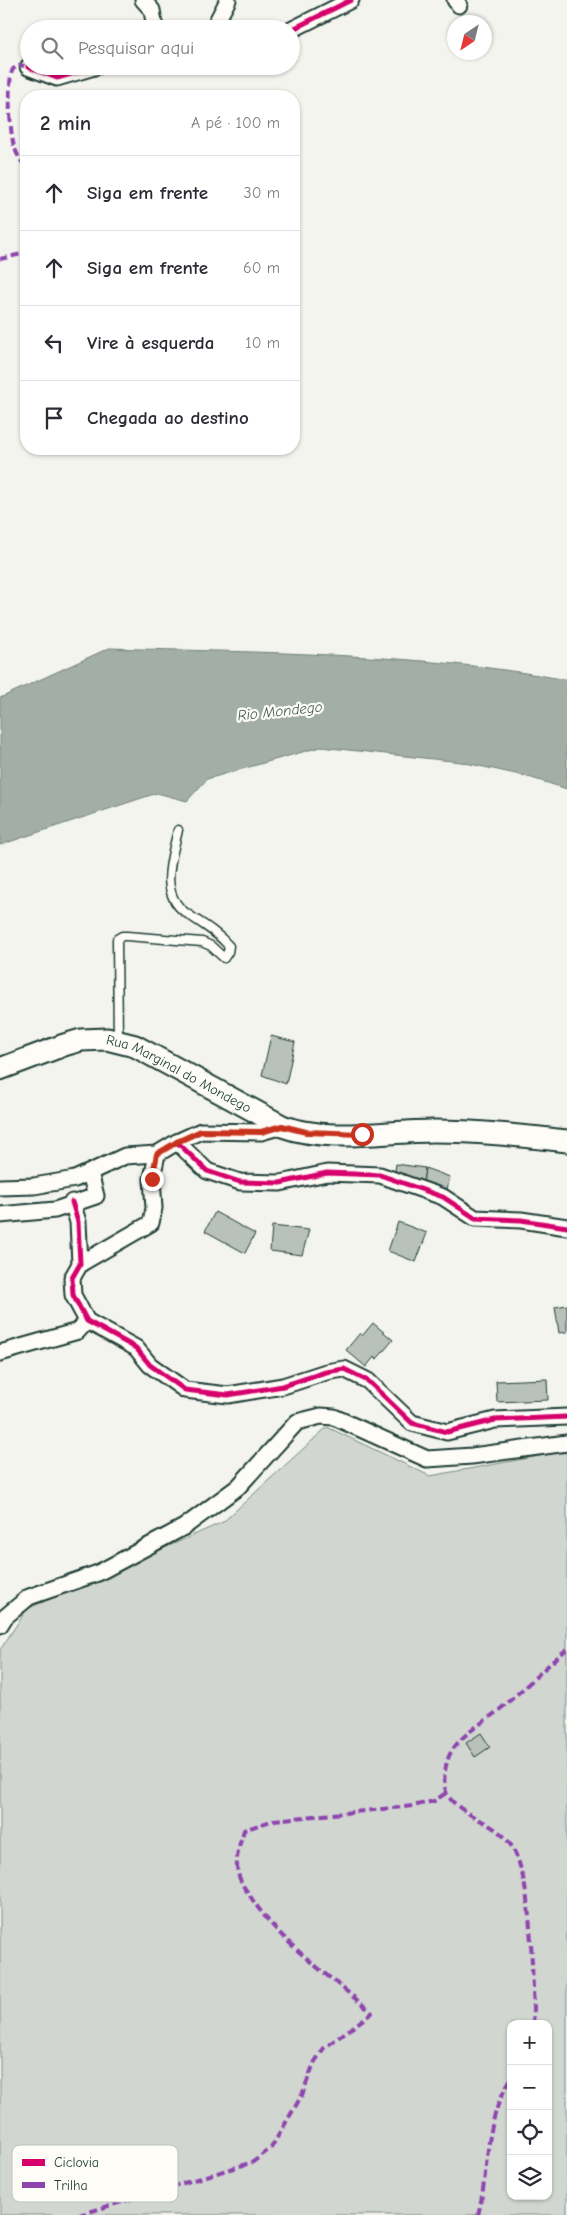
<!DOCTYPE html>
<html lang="pt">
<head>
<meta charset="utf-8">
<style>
  :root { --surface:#fff; --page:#f7f7f7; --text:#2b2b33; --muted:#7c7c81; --line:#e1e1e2 }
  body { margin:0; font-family:"Comic Neue",sans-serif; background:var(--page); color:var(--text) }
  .controls { position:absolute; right:15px; bottom:15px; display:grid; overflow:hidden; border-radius:10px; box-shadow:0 1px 4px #0004 }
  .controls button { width:45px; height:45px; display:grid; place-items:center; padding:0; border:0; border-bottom:1px solid var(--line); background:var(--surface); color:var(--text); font:25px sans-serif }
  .compass { position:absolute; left:447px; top:15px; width:45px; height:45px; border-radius:50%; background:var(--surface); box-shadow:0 1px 4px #0004; rotate:215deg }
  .stop { position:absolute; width:15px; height:15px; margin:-11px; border:4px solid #c8321e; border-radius:50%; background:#fff }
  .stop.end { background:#c8321e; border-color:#fff; box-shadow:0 1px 5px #0008 }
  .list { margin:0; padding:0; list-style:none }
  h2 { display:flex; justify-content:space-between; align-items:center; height:65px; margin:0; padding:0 20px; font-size:21px }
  h2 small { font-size:16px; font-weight:400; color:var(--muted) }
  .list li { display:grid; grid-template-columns:32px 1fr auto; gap:15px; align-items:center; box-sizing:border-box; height:75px; padding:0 20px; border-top:1px solid var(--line) }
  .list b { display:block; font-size:19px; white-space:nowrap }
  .list em { font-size:16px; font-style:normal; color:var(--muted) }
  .icon { flex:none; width:28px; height:28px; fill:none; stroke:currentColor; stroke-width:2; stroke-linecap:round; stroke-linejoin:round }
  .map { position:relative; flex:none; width:567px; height:2215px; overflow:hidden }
  .search { position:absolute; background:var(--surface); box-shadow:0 1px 4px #0004; left:20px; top:20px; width:280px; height:55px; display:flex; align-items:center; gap:12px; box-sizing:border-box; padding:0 18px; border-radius:28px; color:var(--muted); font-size:19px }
  .panel { position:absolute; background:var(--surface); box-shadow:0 1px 4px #0004; left:20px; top:90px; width:280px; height:365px; border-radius:20px }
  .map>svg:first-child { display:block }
  .green { fill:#d1d6d1; stroke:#788a82; fill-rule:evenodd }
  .water { fill:#a3aea7; stroke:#6e8179 }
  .building { fill:#b9c1bb; stroke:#1f3d34 }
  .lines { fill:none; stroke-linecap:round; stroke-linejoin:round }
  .service-casing { stroke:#1f3d34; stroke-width:11 }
  .minor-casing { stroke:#1f3d34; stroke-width:19 }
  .secondary-casing { stroke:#1f3d34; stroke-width:25 }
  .service { stroke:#fdfcf7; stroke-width:8 }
  .minor { stroke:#fdfcf7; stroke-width:15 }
  .secondary { stroke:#fdfcf7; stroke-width:21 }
  .quiet { stroke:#8e44ad; stroke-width:4; stroke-dasharray:8 4; stroke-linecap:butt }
  .cycleway-casing { stroke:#fdfcf7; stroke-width:8 }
  .cycleway { stroke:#d6006c; stroke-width:5 }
  .route { stroke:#c8321e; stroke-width:6 }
  .labels { text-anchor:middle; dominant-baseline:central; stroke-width:4.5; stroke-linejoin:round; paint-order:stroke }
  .street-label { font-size:14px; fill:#1f3d34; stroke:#fdfcf7 }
  .water-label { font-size:15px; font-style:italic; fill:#475f56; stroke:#fdfcf7 }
  .key { fill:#fdfcf7; stroke:#bac3bc; stroke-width:1 }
  .key-label { font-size:14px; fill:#1f3d34 }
</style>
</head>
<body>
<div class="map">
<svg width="567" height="2215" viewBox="0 0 567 2215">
  <rect width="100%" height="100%" fill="#f4f4ef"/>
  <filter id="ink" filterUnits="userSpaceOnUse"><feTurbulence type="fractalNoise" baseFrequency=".02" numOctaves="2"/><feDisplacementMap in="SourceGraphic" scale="10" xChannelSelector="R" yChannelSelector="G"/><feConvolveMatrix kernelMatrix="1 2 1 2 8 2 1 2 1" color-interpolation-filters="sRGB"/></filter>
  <g filter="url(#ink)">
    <path class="green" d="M327,1427L430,1476L567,1451V2215H0V1650L27,1609L223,1522ZM511,2024H548V2196H511Z"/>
    <path class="water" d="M109,648C262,653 416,652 567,680V789L525,776L461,762L320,747L207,779L187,801L157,793L0,845V698Z"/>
    <g class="building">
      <polygon points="271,1036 295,1042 286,1084 262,1075"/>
      <polygon points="396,1164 425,1168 423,1184 394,1177"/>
      <polygon points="425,1168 450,1177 446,1194 423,1184"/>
      <polygon points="215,1212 255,1234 245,1253 205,1231"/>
      <polygon points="398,1222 427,1233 416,1262 388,1251"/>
      <polygon points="272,1226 309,1230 302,1255 270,1251"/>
      <polygon points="567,1305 567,1332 559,1333 555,1307"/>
      <polygon points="373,1323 393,1340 377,1359 374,1357 366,1367 346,1350 360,1333 362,1336"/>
      <polygon points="547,1379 548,1400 497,1402 496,1381"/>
      <polygon points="481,1733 490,1747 475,1757 466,1743"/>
    </g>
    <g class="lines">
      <g class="service-casing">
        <path id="service" d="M118,1040L117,939L122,936H127L202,942L211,946L224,958L228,952L229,946C217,932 201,923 186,913C158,893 172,858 178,830"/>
      </g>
      <g class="minor-casing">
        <g id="minor">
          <polyline points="143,0 152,10 155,29"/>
          <polyline points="455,0 459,5"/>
          <polyline points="213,29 228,0"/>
          <polyline points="291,30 351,0"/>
          <polyline points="28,67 57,78 98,66"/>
          <polyline points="177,1142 207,1171 240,1182 280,1183 327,1173 380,1175 443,1197 475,1218 521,1220 567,1227"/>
          <polyline points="0,1187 34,1186 75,1179 125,1156 157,1154"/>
          <polyline points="72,1202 78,1222 80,1264 72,1278 73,1295 87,1321 136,1348 150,1365 185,1390 228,1395 283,1386 326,1372 344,1369 368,1381 412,1423 447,1432 495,1420 567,1417"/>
          <polyline points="0,1215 55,1210 96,1196 90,1173"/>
          <polyline points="80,1264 151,1223 154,1208 152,1179 157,1154 177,1142 201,1131 261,1132 282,1126"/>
          <polyline points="0,1353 78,1331 87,1321"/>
          <polyline points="0,1625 5,1617 29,1597 98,1573 184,1527 238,1487 297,1422 321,1416 334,1417 427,1459 472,1456 567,1443"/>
        </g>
      </g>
      <g class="secondary-casing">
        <g id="secondary">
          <path id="s1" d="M0,1069L64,1045L81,1040L107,1039L135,1046L282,1126C329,1143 384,1131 434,1131C478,1131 523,1136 567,1141"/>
        </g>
      </g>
      <use href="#service" class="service"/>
      <use href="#minor" class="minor"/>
      <use href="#secondary" class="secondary"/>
      <g class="quiet">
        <path d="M26,166C21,162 16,153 14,146C10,135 7,78 13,69L20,65L28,67"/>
        <polyline points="0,259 26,253"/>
        <path d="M533,2024L534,2008C531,1965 533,1883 512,1847C498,1822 465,1819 448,1796C441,1785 445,1759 453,1749C465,1732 483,1723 499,1710C523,1690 544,1668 567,1649"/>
        <path d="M79,2215L253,2162L271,2148L302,2095L314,2063L324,2048L372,2013C331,1976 283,1946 252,1899C248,1892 242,1886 240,1879C233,1862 239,1846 244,1830L274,1820L413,1806L434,1801L446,1793"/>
        <path d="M478,2215C490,2168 483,2122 511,2079"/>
      </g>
      <g class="cycleway-casing">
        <g id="cycleway">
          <polyline points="291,30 351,0"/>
          <polyline points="28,67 57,78 98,66"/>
          <polyline points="177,1142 207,1171 240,1182 280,1183 327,1173 380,1175 443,1197 475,1218 521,1220 567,1227"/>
          <polyline points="72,1202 78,1222 80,1264 72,1278 73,1295 87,1321 136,1348 150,1365 185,1390 228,1395 283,1386 326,1372 344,1369 368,1381 412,1423 447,1432 495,1420 567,1417"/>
        </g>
      </g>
      <use href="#cycleway" class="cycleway"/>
    </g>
  </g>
  <g class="lines" filter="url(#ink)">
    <polyline class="route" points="152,1179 157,1154 177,1142 201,1131 261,1132 282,1126 306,1132 362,1134"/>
  </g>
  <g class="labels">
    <g class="street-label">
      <text stroke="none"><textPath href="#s1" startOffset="192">Rua Marginal do Mondego</textPath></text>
    </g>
    <g class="water-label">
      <text transform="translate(280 711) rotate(-6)">Rio Mondego</text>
    </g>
  </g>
  <rect x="12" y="2145" width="166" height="57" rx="8" class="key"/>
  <rect x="22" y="2159" width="23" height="7" fill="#d6006c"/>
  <rect x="22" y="2182" width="23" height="6" fill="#8e44ad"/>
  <g class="key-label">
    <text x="54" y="2167">Ciclovia</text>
    <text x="54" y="2190">Trilha</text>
  </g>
</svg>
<div class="controls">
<button>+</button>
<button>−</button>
<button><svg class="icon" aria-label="locate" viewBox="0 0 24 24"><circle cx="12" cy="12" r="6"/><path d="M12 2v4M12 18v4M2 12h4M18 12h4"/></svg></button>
<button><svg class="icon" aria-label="layers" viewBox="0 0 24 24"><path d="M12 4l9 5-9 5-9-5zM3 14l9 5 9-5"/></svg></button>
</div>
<svg class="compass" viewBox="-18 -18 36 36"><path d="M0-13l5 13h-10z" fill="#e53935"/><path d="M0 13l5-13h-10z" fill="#7c7c81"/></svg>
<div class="stop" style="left:362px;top:1134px"></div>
<div class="stop end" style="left:152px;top:1179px"></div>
<div class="search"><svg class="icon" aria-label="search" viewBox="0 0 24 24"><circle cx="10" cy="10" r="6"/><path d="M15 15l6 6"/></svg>Pesquisar aqui</div>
<section class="panel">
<h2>2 min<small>A pé · 100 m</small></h2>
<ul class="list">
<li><svg class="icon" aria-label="ahead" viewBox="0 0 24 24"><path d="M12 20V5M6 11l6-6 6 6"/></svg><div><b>Siga em frente</b></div><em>30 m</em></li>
<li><svg class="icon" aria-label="ahead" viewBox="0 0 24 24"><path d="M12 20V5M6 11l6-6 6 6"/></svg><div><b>Siga em frente</b></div><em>60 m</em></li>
<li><svg class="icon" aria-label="left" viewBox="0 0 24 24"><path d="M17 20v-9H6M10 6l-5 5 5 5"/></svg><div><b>Vire à esquerda</b></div><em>10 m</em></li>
<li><svg class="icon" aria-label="arrive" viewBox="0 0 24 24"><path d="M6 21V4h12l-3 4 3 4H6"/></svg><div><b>Chegada ao destino</b></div></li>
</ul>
</section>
</div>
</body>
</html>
